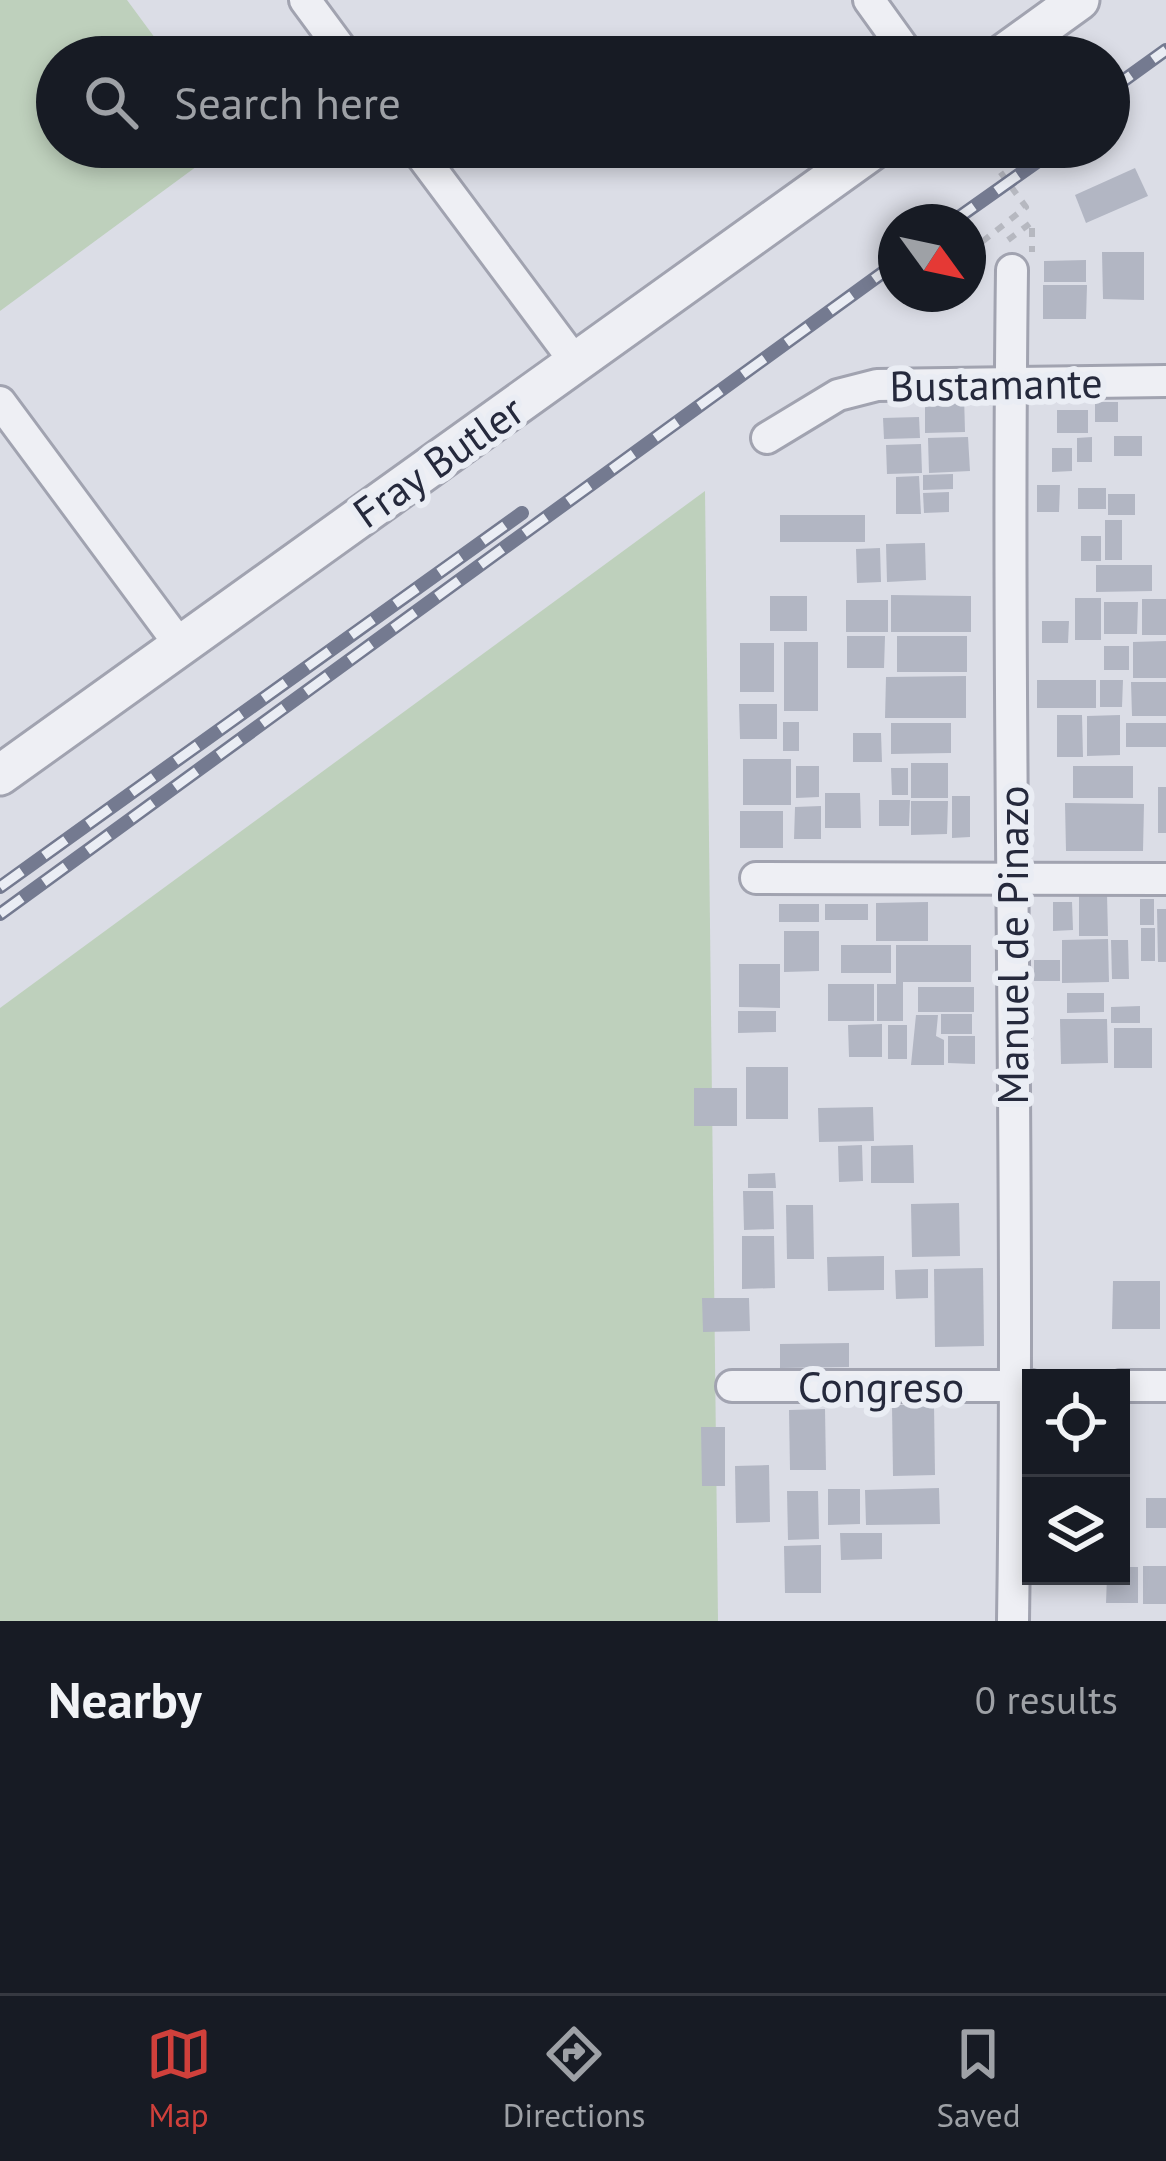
<!DOCTYPE html>
<html lang="en">
<head>
<meta charset="utf-8">
<style>
  :root { --surface:#171b24; --page:#20242c; --text:#f1f3f6; --muted:#9ea1a6; --line:#363941; --accent:#d0403b }
  body { margin:0; font-family:"PT Sans",sans-serif; background:var(--page); color:var(--text) }
  .controls { position:absolute; right:36px; bottom:36px; display:grid; overflow:hidden; border-radius:0px; box-shadow:0 6px 18px #0003 }
  .controls button { width:108px; height:108px; display:grid; place-items:center; padding:0; border:0; border-bottom:3px solid var(--line); background:var(--surface); color:var(--text); font:60px sans-serif }
  .compass { position:absolute; left:878px; top:204px; width:108px; height:108px; border-radius:50%; background:var(--surface); box-shadow:0 6px 18px #0003; rotate:123deg }
  .list { margin:0; padding:0; list-style:none }
  h2 { display:flex; justify-content:space-between; align-items:center; height:156px; margin:0; padding:0 48px; font-size:51px }
  h2 small { font-size:39px; font-weight:400; color:var(--muted) }
  .icon { flex:none; width:66px; height:66px; fill:none; stroke:currentColor; stroke-width:2; stroke-linecap:round; stroke-linejoin:round }
  .map { position:relative; flex:none; width:1166px; height:1621px; overflow:hidden }
  .search { position:absolute; background:var(--surface); box-shadow:0 6px 18px #0003; left:36px; right:36px; top:36px; height:132px; display:flex; align-items:center; gap:30px; box-sizing:border-box; padding:0 42px; border-radius:66px; color:var(--muted); font-size:45px }
  .sheet { height:372px; background:var(--surface) }
  nav { display:flex; justify-content:space-around; align-items:center; box-sizing:border-box; height:168px; border-top:3px solid var(--line); background:var(--surface); font-size:33px; color:var(--muted) }
  nav a { display:grid; justify-items:center; gap:6px }
  nav .on { color:var(--accent) }
  .map>svg:first-child { display:block }
  .green { fill:#bed0bc }
  .building { fill:#b2b6c3 }
  .lines { fill:none; stroke-linecap:round; stroke-linejoin:round }
  .minor-casing { stroke:#a1a3b0; stroke-width:36 }
  .tertiary-casing { stroke:#a1a3b0; stroke-width:45 }
  .path { stroke:#b6b8c0; stroke-width:6; stroke-dasharray:9 9; stroke-linecap:butt }
  .minor { stroke:#eeeff4; stroke-width:30 }
  .tertiary { stroke:#eeeff4; stroke-width:39 }
  .rail-casing { stroke:#747a90; stroke-width:14 }
  .rail { stroke:#eaedf4; stroke-width:9; stroke-dasharray:27; stroke-linecap:butt }
  .labels { text-anchor:middle; dominant-baseline:central; stroke-width:12; stroke-linejoin:round; paint-order:stroke }
  .street-label { font-size:42px; fill:#25293c; stroke:#eaedf4 }
</style>
</head>
<body>
<div class="map">
<svg width="1166" height="1621" viewBox="0 0 1166 1621">
  <rect width="100%" height="100%" fill="#dbdde6"/>
  <g class="green">
    <polygon points="0,0 127,0 169,57 57,57 57,147 223,147 0,311"/>
    <polygon points="705,491 718,1621 0,1621 0,1008"/>
  </g>
  <g class="building">
    <polygon points="1135,168 1148,196 1086,223 1075,195"/>
    <polygon points="1102,252 1144,252 1144,300 1103,299"/>
    <polygon points="1086,260 1086,282 1044,282 1044,261"/>
    <polygon points="1043,285 1087,285 1086,319 1043,319"/>
    <polygon points="964,395 965,432 925,433 925,396"/>
    <rect x="1095" y="402" width="23" height="20"/>
    <rect x="1057" y="410" width="31" height="23"/>
    <polygon points="919,417 920,438 884,439 883,418"/>
    <rect x="1114" y="436" width="28" height="20"/>
    <polygon points="968,437 970,471 929,473 928,438"/>
    <polygon points="1092,437 1092,462 1077,462 1077,438"/>
    <polygon points="921,444 922,473 887,474 886,445"/>
    <polygon points="1052,448 1072,448 1072,471 1052,472"/>
    <polygon points="953,474 953,489 923,490 923,475"/>
    <polygon points="919,476 921,514 896,514 896,477"/>
    <polygon points="1037,485 1060,485 1059,512 1037,512"/>
    <rect x="1078" y="488" width="28" height="21"/>
    <polygon points="949,492 949,512 924,513 923,493"/>
    <rect x="1108" y="494" width="27" height="21"/>
    <rect x="780" y="515" width="85" height="27"/>
    <rect x="1105" y="520" width="17" height="40"/>
    <rect x="1081" y="536" width="20" height="25"/>
    <polygon points="925,543 926,580 887,582 886,544"/>
    <polygon points="880,548 881,582 857,583 856,549"/>
    <polygon points="1096,565 1152,565 1152,591 1096,592"/>
    <polygon points="891,595 971,596 971,632 891,632"/>
    <rect x="770" y="596" width="37" height="35"/>
    <rect x="1075" y="598" width="26" height="42"/>
    <rect x="1142" y="599" width="24" height="36"/>
    <rect x="846" y="600" width="42" height="32"/>
    <polygon points="1104,602 1138,602 1137,634 1104,634"/>
    <polygon points="1042,621 1069,621 1068,643 1042,643"/>
    <polygon points="847,636 885,636 884,668 847,668"/>
    <rect x="897" y="636" width="70" height="36"/>
    <polygon points="1166,641 1166,678 1133,678 1133,642"/>
    <rect x="784" y="642" width="34" height="69"/>
    <rect x="740" y="643" width="34" height="49"/>
    <rect x="1104" y="646" width="25" height="24"/>
    <polygon points="966,676 966,718 885,718 886,677"/>
    <rect x="1037" y="680" width="59" height="28"/>
    <polygon points="1100,680 1123,680 1122,707 1100,707"/>
    <polygon points="1131,682 1166,682 1166,716 1132,716"/>
    <polygon points="739,704 777,704 777,739 740,739"/>
    <polygon points="1057,715 1082,715 1083,757 1057,757"/>
    <polygon points="1120,715 1120,755 1087,756 1087,716"/>
    <rect x="783" y="722" width="16" height="29"/>
    <polygon points="891,723 951,723 951,753 891,754"/>
    <rect x="1126" y="723" width="40" height="24"/>
    <polygon points="853,733 881,733 882,762 853,762"/>
    <rect x="743" y="759" width="48" height="46"/>
    <rect x="911" y="763" width="37" height="35"/>
    <polygon points="796,766 819,766 819,797 796,798"/>
    <rect x="1073" y="766" width="60" height="32"/>
    <polygon points="891,768 908,768 908,795 892,795"/>
    <rect x="1158" y="787" width="8" height="46"/>
    <polygon points="825,793 860,793 861,828 825,828"/>
    <polygon points="952,796 970,796 970,837 952,838"/>
    <polygon points="879,800 910,800 909,826 879,826"/>
    <polygon points="911,801 948,801 947,834 911,835"/>
    <polygon points="1065,803 1144,804 1143,851 1066,851"/>
    <polygon points="821,806 821,839 794,839 795,807"/>
    <rect x="740" y="811" width="43" height="37"/>
    <polygon points="1107,894 1108,936 1079,936 1079,895"/>
    <rect x="1140" y="899" width="14" height="26"/>
    <polygon points="928,902 928,941 876,941 876,903"/>
    <polygon points="1053,902 1072,902 1073,930 1053,931"/>
    <rect x="779" y="904" width="40" height="18"/>
    <rect x="825" y="904" width="43" height="16"/>
    <polygon points="1157,909 1166,909 1166,962 1158,962"/>
    <rect x="1141" y="928" width="14" height="33"/>
    <polygon points="784,931 819,931 819,971 784,972"/>
    <polygon points="1108,939 1109,982 1062,983 1062,940"/>
    <polygon points="1111,940 1128,940 1129,979 1112,979"/>
    <rect x="841" y="945" width="50" height="28"/>
    <polygon points="896,945 971,945 971,982 903,982 903,1021 877,1021 877,984 896,984"/>
    <rect x="1034" y="960" width="26" height="21"/>
    <polygon points="739,964 780,964 780,1008 739,1007"/>
    <rect x="828" y="984" width="46" height="37"/>
    <rect x="918" y="987" width="56" height="25"/>
    <polygon points="1067,993 1104,993 1104,1012 1067,1013"/>
    <polygon points="1140,1006 1140,1023 1111,1023 1111,1007"/>
    <polygon points="738,1011 776,1011 776,1032 738,1033"/>
    <rect x="941" y="1014" width="31" height="20"/>
    <polygon points="916,1015 938,1015 936,1036 944,1040 944,1065 911,1065"/>
    <polygon points="1060,1019 1107,1019 1108,1063 1061,1064"/>
    <polygon points="882,1024 882,1057 849,1057 848,1025"/>
    <rect x="888" y="1025" width="19" height="34"/>
    <rect x="1114" y="1028" width="38" height="40"/>
    <polygon points="948,1036 975,1036 975,1064 948,1063"/>
    <rect x="746" y="1067" width="42" height="52"/>
    <rect x="694" y="1088" width="43" height="38"/>
    <polygon points="873,1107 874,1141 819,1142 818,1108"/>
    <polygon points="862,1145 863,1181 839,1182 838,1146"/>
    <polygon points="913,1145 914,1183 871,1183 871,1146"/>
    <polygon points="775,1173 776,1188 748,1188 748,1174"/>
    <polygon points="743,1191 773,1191 774,1229 744,1230"/>
    <polygon points="959,1203 960,1256 912,1257 911,1204"/>
    <polygon points="786,1205 813,1205 814,1259 787,1259"/>
    <polygon points="742,1236 774,1236 775,1288 742,1289"/>
    <polygon points="884,1256 884,1290 828,1291 827,1257"/>
    <polygon points="983,1268 984,1346 935,1347 934,1269"/>
    <polygon points="928,1269 928,1298 896,1299 895,1270"/>
    <polygon points="1113,1281 1160,1281 1160,1329 1112,1329"/>
    <polygon points="702,1298 749,1298 750,1331 703,1332"/>
    <polygon points="849,1343 849,1367 780,1368 780,1344"/>
    <polygon points="934,1404 935,1475 893,1476 892,1405"/>
    <polygon points="825,1409 826,1470 790,1470 789,1410"/>
    <polygon points="701,1427 725,1427 725,1486 702,1486"/>
    <polygon points="769,1465 770,1522 736,1523 735,1466"/>
    <polygon points="939,1488 940,1524 866,1525 865,1490"/>
    <polygon points="828,1489 860,1489 860,1524 828,1525"/>
    <polygon points="787,1491 818,1491 819,1539 788,1540"/>
    <rect x="1146" y="1498" width="20" height="30"/>
    <polygon points="840,1533 882,1533 882,1559 841,1560"/>
    <polygon points="821,1545 821,1593 785,1593 784,1546"/>
    <rect x="1143" y="1566" width="23" height="38"/>
    <polygon points="1121,1567 1138,1567 1138,1603 1106,1603 1107,1576 1121,1576"/>
  </g>
  <g class="lines">
    <g class="minor-casing">
      <g id="minor">
        <polyline points="305,0 347,57"/>
        <polyline points="869,0 910,57"/>
        <polyline points="415,147 576,363"/>
        <path d="M1012,270C1006,720 1020,1171 1013,1621"/>
        <polyline points="0,402 180,645"/>
        <polyline points="767,438 838,395 877,385 1166,381"/>
        <polyline points="756,878 1166,879"/>
        <polyline points="732,1386 1031,1386"/>
        <polyline points="1121,1386 1166,1386"/>
      </g>
    </g>
    <g class="tertiary-casing">
      <g id="tertiary">
        <polyline points="1000,57 1079,0"/>
        <polyline points="0,775 876,147"/>
      </g>
    </g>
    <g class="path">
      <polyline points="1008,240 1032,222 1032,252"/>
      <polyline points="968,253 1026,207 982,147"/>
      <polyline points="968,262 971,266 983,258"/>
    </g>
    <use href="#minor" class="minor"/>
    <use href="#tertiary" class="tertiary"/>
    <g class="rail-casing">
      <g id="rail">
        <polyline points="1109,91 1166,50"/>
        <polyline points="952,222 1058,147"/>
        <polyline points="0,887 522,513"/>
        <polyline points="0,914 896,263"/>
      </g>
    </g>
    <use href="#rail" class="rail"/>
  </g>
  <g class="labels">
    <g class="street-label">
      <text transform="translate(996 384) rotate(-1)">Bustamante</text>
      <text transform="translate(438 461) rotate(-35)">Fray Butler</text>
      <text transform="translate(1012 945) rotate(-90)">Manuel de Pinazo</text>
      <text x="881" y="1386">Congreso</text>
    </g>
  </g>
</svg>
<div class="controls">
<button><svg class="icon" aria-label="locate" viewBox="0 0 24 24"><circle cx="12" cy="12" r="6"/><path d="M12 2v4M12 18v4M2 12h4M18 12h4"/></svg></button>
<button><svg class="icon" aria-label="layers" viewBox="0 0 24 24"><path d="M12 4l9 5-9 5-9-5zM3 14l9 5 9-5"/></svg></button>
</div>
<svg class="compass" viewBox="-18 -18 36 36"><path d="M0-13l5 13h-10z" fill="#e53935"/><path d="M0 13l5-13h-10z" fill="#9ea1a6"/></svg>
<div class="search"><svg class="icon" aria-label="search" viewBox="0 0 24 24"><circle cx="10" cy="10" r="6"/><path d="M15 15l6 6"/></svg>Search here</div>
</div>
<section class="sheet">
<h2>Nearby<small>0 results</small></h2>
<ul class="list">
</ul>
</section>
<nav>
<a class="on"><svg class="icon" aria-label="map" viewBox="0 0 24 24"><path d="M3 6l6-2 6 2 6-2v14l-6 2-6-2-6 2zM9 4v14M15 6v14"/></svg>Map</a>
<a><svg class="icon" aria-label="directions" viewBox="0 0 24 24"><path d="M12 3l9 9-9 9-9-9zM9 14v-3h6M13 9l2 2-2 2"/></svg>Directions</a>
<a><svg class="icon" aria-label="saved" viewBox="0 0 24 24"><path d="M7 4h10v16l-5-4-5 4z"/></svg>Saved</a>
</nav>
</body>
</html>
